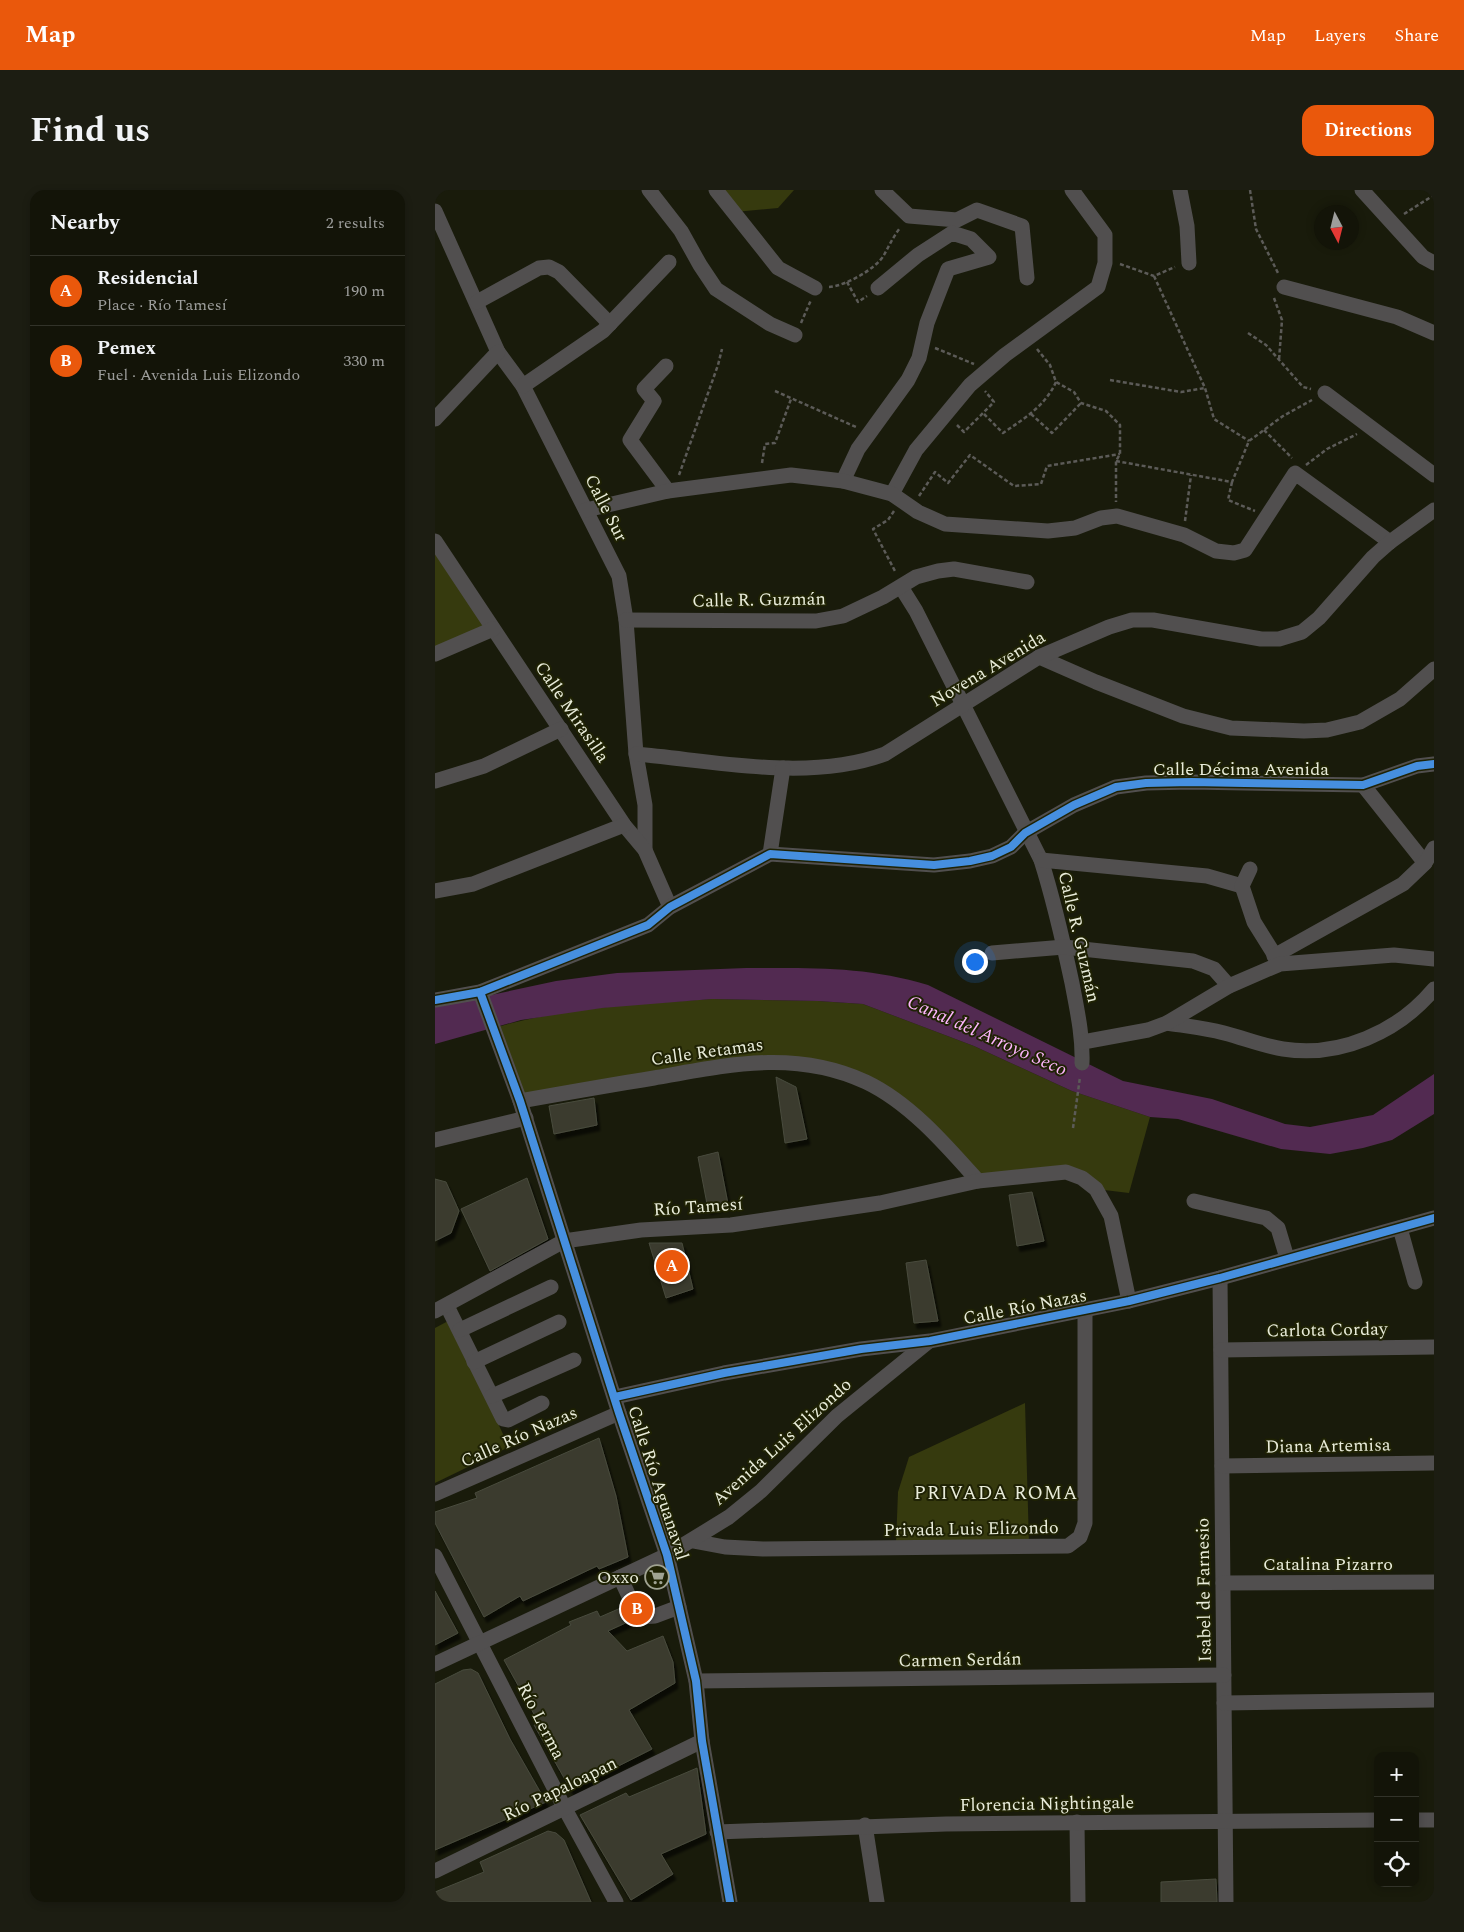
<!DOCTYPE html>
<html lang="en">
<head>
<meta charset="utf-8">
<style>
  :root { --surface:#131408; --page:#1c1d12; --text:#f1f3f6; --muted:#9d9e9c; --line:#323329; --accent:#ea580c }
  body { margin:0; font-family:Spectral,serif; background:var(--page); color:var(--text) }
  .controls { position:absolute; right:15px; bottom:15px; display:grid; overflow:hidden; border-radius:10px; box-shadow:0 2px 8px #0003 }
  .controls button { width:45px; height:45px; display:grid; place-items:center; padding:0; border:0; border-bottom:1px solid var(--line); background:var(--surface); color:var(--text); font:25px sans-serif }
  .compass { position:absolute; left:879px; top:15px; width:45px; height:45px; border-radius:50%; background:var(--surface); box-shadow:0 2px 8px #0003; rotate:173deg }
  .you { position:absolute; left:539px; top:771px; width:18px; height:18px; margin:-12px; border:4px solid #fff; border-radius:50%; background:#1a73e8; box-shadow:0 0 0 8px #1a73e833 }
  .badge { display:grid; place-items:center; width:32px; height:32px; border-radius:50%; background:var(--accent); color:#fff; font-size:16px; font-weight:700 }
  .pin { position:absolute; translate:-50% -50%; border:2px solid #fff; box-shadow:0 1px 5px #0006 }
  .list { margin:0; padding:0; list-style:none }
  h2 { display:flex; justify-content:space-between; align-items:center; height:65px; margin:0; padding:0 20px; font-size:21px }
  h2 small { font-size:16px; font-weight:400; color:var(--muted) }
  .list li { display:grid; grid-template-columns:32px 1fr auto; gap:15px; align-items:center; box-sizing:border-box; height:70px; padding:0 20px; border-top:1px solid var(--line) }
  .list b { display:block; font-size:19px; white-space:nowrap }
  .list p { margin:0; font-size:16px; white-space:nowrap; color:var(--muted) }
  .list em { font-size:16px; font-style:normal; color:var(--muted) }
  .icon { flex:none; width:28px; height:28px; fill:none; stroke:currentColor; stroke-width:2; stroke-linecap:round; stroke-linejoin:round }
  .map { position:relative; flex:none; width:999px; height:1712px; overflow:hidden; border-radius:15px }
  header { display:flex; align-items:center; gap:30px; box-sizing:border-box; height:70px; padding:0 25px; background:var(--accent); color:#fff }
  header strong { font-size:24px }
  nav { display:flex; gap:28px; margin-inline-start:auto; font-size:18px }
  .intro { display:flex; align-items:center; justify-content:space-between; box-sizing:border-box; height:120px; padding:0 30px }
  h1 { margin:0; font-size:35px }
  .button { padding:12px 22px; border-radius:15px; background:var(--accent); color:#fff; font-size:18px; font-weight:700 }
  main { display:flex; gap:30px; padding:0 30px }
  aside { flex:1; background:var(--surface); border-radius:15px; box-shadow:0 2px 8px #0003 }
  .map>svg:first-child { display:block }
  .green { fill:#363a0e }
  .water { fill:#522a51 }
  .building { fill:#3a3b2e; stroke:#494b3d; filter:url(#shadow) }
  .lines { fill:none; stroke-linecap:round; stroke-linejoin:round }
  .path { stroke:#5c5b58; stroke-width:2.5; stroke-dasharray:4 2.5; stroke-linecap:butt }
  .minor { stroke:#514f4f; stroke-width:15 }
  .cycleway-casing { stroke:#1f2204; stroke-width:11 }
  .cycleway { stroke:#468fdf; stroke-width:8 }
  .labels { text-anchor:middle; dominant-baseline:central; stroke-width:4; stroke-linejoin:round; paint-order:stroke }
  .street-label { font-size:18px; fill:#e9ecda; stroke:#1f2204 }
  .poi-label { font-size:18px; fill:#e9ecda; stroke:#1f2204; text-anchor:end }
  .water-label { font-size:19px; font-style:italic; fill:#fdb5fc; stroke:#1f2204 }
  .neighbourhood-label { font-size:19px; letter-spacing:1px; fill:#e9ecda; stroke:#1f2204 }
</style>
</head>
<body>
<header>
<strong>Map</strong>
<nav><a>Map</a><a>Layers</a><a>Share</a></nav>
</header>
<div class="intro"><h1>Find us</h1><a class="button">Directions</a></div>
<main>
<aside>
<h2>Nearby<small>2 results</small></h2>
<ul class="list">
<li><span class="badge">A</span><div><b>Residencial</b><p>Place · Río Tamesí</p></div><em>190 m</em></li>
<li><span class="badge">B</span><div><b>Pemex</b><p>Fuel · Avenida Luis Elizondo</p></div><em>330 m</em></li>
</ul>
</aside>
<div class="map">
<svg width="999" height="1712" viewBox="0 0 999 1712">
  <defs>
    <filter id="shadow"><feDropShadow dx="3" dy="5.5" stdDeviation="1" flood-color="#0009"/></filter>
  </defs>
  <rect width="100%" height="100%" fill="#191b0b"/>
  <g class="green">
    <polygon points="280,0 359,0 343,18 300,22"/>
    <polygon points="0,350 58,439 0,464"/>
    <path d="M277,809L383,811L428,814L539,856L637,901L715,927L694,1003L661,999L647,988L543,991L510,954L431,892L350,872L85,911L59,838C129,817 204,814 277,809Z"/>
    <polygon points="15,1130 74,1257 0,1293 0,1138"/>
    <polygon points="590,1213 594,1354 461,1354 463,1302 474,1267"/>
  </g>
  <path class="water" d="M311,778C375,778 431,776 493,795L688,891L777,909L850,934L875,937L938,925L999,884V924L957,950L928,958L895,964L846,959L743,929L715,927L637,901L539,856L428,814L383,811L277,809L167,818L86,830L0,854V817L121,791L182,783Z"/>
  <g class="building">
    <polygon points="341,887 361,897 372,949 350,953"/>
    <polygon points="159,908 162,935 119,944 114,916"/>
    <polygon points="283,962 293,1014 273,1019 263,967"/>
    <polygon points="92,988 113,1049 55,1081 26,1019"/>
    <polygon points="0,989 11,992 24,1021 16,1043 0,1051"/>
    <polygon points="597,1002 609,1051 582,1056 574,1005"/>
    <polygon points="214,1053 247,1053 258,1099 231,1108"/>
    <polygon points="491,1070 503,1131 479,1133 471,1073"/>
    <polygon points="164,1248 181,1306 193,1367 164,1379 162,1376 88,1411 85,1406 49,1427 0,1333 0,1322 42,1308 40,1303"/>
    <polygon points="0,1401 23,1443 0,1455"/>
    <polygon points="213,1406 218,1417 211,1417 206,1409"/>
    <polygon points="188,1417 197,1430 173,1441 192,1461 228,1446 238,1472 240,1493 194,1520 217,1559 136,1600 99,1535 104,1533 69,1470 136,1435 134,1432 162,1421 165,1427"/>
    <polygon points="36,1479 43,1483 75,1549 111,1612 0,1660 0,1494 28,1480"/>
    <polygon points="262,1578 271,1644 226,1664 238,1684 196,1710 145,1625 191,1603 194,1607"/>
    <polygon points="113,1641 121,1643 129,1650 156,1712 0,1712 0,1702 49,1682 45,1672"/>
    <polygon points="781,1689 782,1712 726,1712 726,1692"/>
  </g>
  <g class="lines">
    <g class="path">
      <polyline points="815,0 821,39 844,85"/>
      <polyline points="969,24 999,5"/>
      <polyline points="685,74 719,86 740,77"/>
      <polyline points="719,86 770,198 779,229 814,251"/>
      <polyline points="412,92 423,112 432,106"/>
      <path d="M394,97C410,96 441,79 449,65C454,56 458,47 465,38"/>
      <polyline points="839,108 847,130 844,170"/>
      <polyline points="366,133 376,110"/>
      <polyline points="813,143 831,155 868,197 876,199"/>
      <polyline points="500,158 539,174"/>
      <polyline points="602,159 615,175 621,192 639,202 646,213 671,221 685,235 685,264 681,271 681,312"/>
      <polyline points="675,190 746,202 770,198"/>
      <polyline points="340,201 421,237"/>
      <path d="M549,224L568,243C590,228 610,216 621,192"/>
      <polyline points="596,224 617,243 646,213"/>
      <polyline points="522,235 529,242 559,212 550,201"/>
      <polyline points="829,240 857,268"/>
      <polyline points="681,271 797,292 814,251 848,226 877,210"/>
      <polyline points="327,273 330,254 340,253 356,209"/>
      <polyline points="871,275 892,259 922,244"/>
      <polyline points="244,285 283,175 287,159"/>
      <polyline points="797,292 793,310 820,321"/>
      <polyline points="484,306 500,282 513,293 535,265 579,296 606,294 612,276 685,264"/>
      <polyline points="459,321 453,330 438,339 461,383"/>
      <polyline points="750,331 756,285"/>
      <polyline points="638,938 645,887"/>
    </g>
    <g class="minor">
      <polyline points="214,0 246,41 265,75 281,99 335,134 360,145"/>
      <polyline points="281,0 343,78 380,98"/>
      <polyline points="447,0 474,26 522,30 542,20 587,36 592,88"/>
      <polyline points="745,0 752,36 754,73"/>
      <polyline points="927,0 988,67 999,73"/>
      <polyline points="0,21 63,162 88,196 184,386 191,430 201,564 210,615 210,660"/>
      <polyline points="849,97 962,127 999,143"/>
      <polyline points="42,112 104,78 114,77 124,82 175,134"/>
      <polyline points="231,176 209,199 219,211 195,250 233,301"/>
      <polyline points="88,196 168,141 234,72"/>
      <polyline points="890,203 999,285"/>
      <polyline points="0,229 63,162"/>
      <polyline points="408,291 423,259 473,190 484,168 492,133 513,79 554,67 536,49 517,43 483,65 443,98"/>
      <polyline points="457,304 481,260 535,195 570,165 663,97 670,73 670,45 637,0"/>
      <polyline points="151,320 233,301 356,285 408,291 457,304 483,322 510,334 613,341 640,338 666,328 682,326 749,345 781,361 799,363 810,360 860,283 955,352"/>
      <polyline points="0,351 189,635 210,660 235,717"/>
      <path d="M466,397L481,421L606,670C619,711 628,751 637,793C642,820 648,846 647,873"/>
      <polyline points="191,430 381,431 408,426 448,407 481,387 503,381 519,379 592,392"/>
      <polyline points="0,464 58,439"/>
      <polyline points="604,467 661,492 748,526 796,538 869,541 892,540 925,532 965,509 999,479"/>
      <path d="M201,564C280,571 374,592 450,564L604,467L674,437L697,430H718L826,449H844L867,442L884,428L938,367L955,352L999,320"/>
      <polyline points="0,591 49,576 126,539"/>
      <polyline points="928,595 990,673"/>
      <polyline points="335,664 348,578"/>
      <polyline points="606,670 772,686 807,696"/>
      <polyline points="815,679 807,696 819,732 844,772"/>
      <polyline points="0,701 38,694 189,635"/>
      <polyline points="557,763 629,757 758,771 779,779 794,796"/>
      <polyline points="839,766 968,694 990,673 999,658"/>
      <polyline points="45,802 85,911 184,1223 232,1365 261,1491 267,1551 295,1712"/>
      <polyline points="0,810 45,802 213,735 235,717 335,664 499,675 535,671 557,666 576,657 590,643 639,615 681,597 711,593 756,592 928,595 982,576 999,574"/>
      <path d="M732,833C751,836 770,838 789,843C809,848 828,856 848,859C905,868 963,842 999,799"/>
      <polyline points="648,852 713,840 732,833 794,796 845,774 959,765 999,769"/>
      <path d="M85,911C130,903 175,895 219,888C292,875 360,859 431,892C475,913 511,955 543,991"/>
      <polyline points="0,950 91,928"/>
      <polyline points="759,1011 831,1028 843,1038 852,1068"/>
      <polyline points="965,1038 980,1092"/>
      <polyline points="785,1088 791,1712"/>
      <polyline points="12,1116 68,1229 73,1230 107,1213"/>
      <polyline points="0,1121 129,1051 206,1040 296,1035 445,1013 543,991 631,982 647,988 661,999 676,1026 694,1111"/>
      <polyline points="25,1140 116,1097"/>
      <polyline points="786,1160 999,1157"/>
      <polyline points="39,1172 124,1132"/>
      <polyline points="57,1206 139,1170"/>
      <polyline points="180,1207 289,1183 426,1159 495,1151 694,1111 785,1088 999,1028"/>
      <polyline points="787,1276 999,1273"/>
      <polyline points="0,1304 184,1223"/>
      <polyline points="258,1351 290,1357 328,1359 633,1356 645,1347 650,1333 650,1120"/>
      <polyline points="0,1366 129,1617 181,1712"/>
      <polyline points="185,1387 199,1417 207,1427 220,1426 244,1417"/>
      <polyline points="788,1393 999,1392"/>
      <polyline points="0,1474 232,1365 294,1327 326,1301 402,1226 493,1152"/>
      <polyline points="261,1491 789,1485"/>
      <polyline points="789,1513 999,1510"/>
      <polyline points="980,1630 999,1630"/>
      <polyline points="642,1632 643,1712"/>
      <polyline points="430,1635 442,1712"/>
      <polyline points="282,1642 511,1634 943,1630"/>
      <polyline points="0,1681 267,1551"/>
    </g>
    <g class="cycleway-casing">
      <g id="cycleway">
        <polyline points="45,802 85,911 184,1223 232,1365 261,1491 267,1551 295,1712"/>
        <polyline points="0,810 45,802 213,735 235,717 335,664 499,675 535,671 557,666 576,657 590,643 639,615 681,597 711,593 756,592 928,595 982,576 999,574"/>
        <polyline points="180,1207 289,1183 426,1159 495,1151 694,1111 785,1088 999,1028"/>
      </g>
    </g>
    <use href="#cycleway" class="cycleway"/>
  </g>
  <defs>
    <g id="supermarket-ring" transform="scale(1.25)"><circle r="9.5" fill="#1f2204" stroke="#a0a392" stroke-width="1.5"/><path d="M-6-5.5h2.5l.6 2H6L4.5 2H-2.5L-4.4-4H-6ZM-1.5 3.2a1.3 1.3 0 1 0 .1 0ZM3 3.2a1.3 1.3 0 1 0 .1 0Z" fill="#a0a392"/></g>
  </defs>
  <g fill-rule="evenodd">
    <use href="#supermarket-ring" x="222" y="1387"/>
  </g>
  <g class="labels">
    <g class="street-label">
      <text transform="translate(171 318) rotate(63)">Calle Sur</text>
      <text transform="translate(324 410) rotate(-1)">Calle R. Guzmán</text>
      <text transform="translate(553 479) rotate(-31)">Novena Avenida</text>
      <text transform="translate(137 522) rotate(56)">Calle Mirasilla</text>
      <text x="806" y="579">Calle Décima Avenida</text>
      <text transform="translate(644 747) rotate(77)">Calle R. Guzmán</text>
      <text transform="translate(272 862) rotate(-8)">Calle Retamas</text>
      <text transform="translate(263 1017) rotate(-4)">Río Tamesí</text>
      <text transform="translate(590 1117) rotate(-11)">Calle Río Nazas</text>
      <text transform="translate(892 1140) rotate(-1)">Carlota Corday</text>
      <text transform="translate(84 1247) rotate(-24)">Calle Río Nazas</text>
      <text transform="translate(347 1252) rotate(-42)">Avenida Luis Elizondo</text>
      <text transform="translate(893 1256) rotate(-1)">Diana Artemisa</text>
      <text transform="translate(223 1293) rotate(72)">Calle Río Aguanaval</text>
      <text transform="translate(536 1339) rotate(-1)">Privada Luis Elizondo</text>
      <text x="893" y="1374">Catalina Pizarro</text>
      <text transform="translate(769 1400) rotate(-91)">Isabel de Farnesio</text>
      <text transform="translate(525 1470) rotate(-1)">Carmen Serdán</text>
      <text transform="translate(106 1531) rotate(63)">Río Lerma</text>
      <text transform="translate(125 1599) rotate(-26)">Río Papaloapan</text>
      <text transform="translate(612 1614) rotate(-1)">Florencia Nightingale</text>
    </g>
    <g class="poi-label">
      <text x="204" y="1387">Oxxo</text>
    </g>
    <g class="water-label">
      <text transform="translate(552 846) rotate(24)">Canal del Arroyo Seco</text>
    </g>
    <g class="neighbourhood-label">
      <text x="561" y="1303">PRIVADA ROMA</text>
    </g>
  </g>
</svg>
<div class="controls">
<button>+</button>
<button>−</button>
<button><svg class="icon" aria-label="locate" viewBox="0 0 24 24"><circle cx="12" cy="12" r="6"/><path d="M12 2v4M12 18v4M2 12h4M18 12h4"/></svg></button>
</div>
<svg class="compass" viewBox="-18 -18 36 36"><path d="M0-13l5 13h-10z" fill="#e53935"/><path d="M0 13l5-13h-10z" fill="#9d9e9c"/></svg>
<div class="you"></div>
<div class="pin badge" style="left:237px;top:1076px">A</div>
<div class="pin badge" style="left:202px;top:1419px">B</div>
</div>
</main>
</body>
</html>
